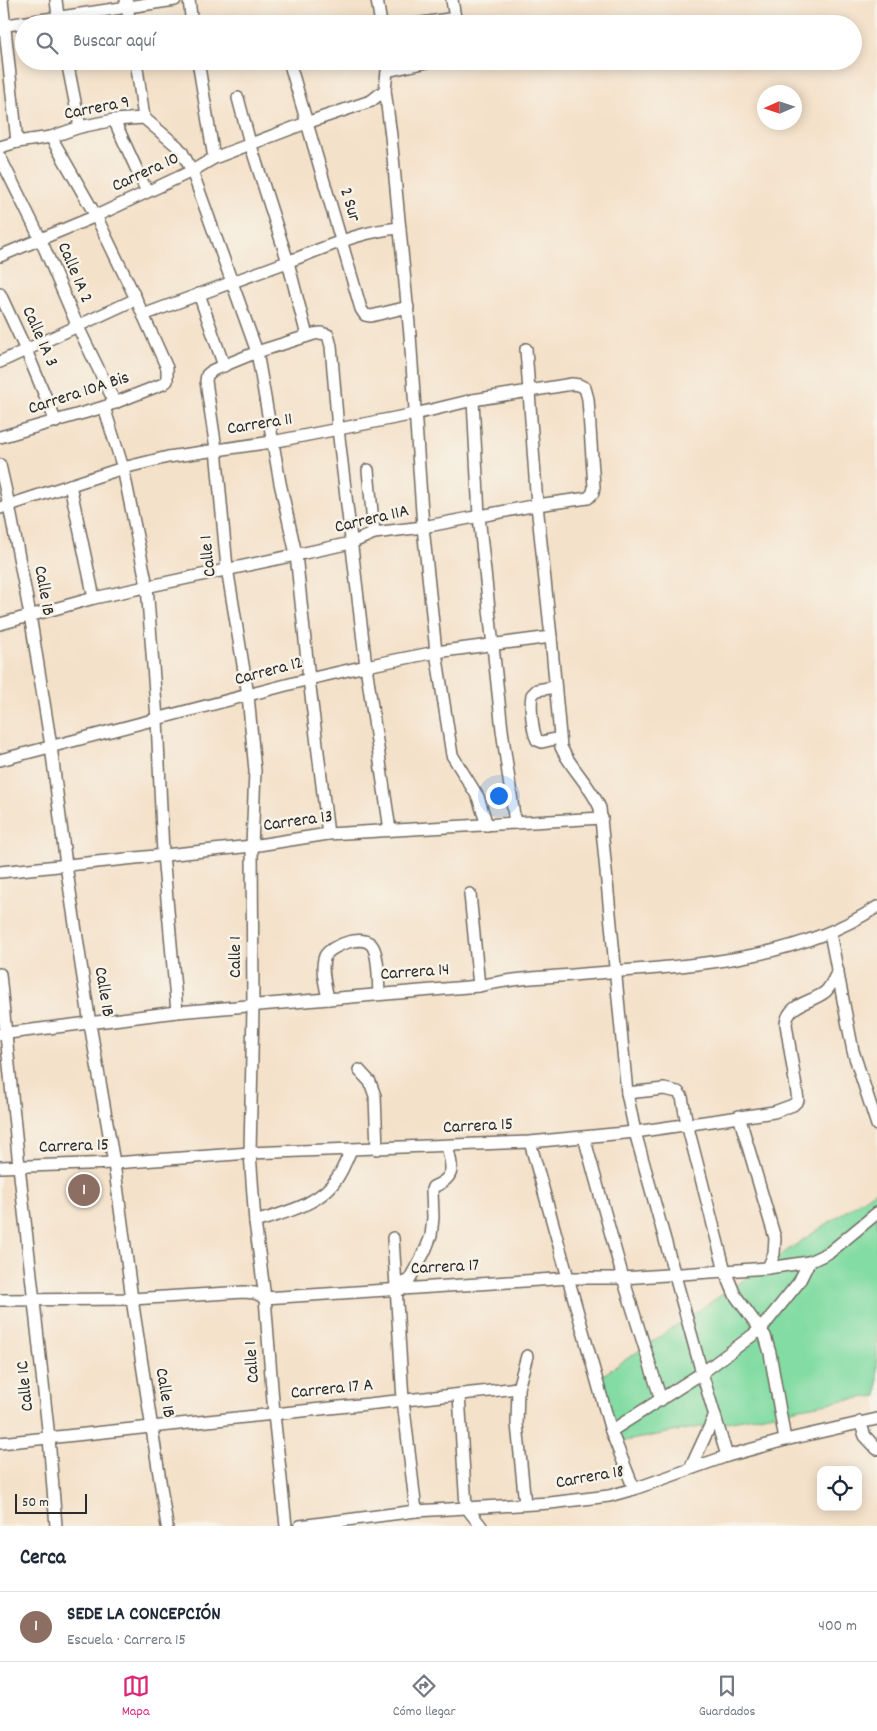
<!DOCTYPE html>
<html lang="es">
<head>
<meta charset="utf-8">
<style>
  :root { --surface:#fff; --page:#f2f2f3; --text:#1f2937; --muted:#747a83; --line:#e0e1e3; --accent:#db2777 }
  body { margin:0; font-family:Dekko,sans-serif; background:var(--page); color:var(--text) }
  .controls { position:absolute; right:15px; bottom:15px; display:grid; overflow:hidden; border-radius:10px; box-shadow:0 2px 12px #0003 }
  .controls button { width:45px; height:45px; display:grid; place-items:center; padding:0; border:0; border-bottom:1px solid var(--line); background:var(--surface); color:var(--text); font:25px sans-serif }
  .compass { position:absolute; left:757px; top:85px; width:45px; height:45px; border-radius:50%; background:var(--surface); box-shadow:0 2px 12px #0003; rotate:267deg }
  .scale { position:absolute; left:15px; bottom:12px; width:72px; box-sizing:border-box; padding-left:5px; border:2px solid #2b2b2b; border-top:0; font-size:14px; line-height:18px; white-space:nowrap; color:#2b2b2b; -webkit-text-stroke:4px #f7f3e8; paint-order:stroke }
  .you { position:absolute; left:498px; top:795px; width:18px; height:18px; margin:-12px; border:4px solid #fff; border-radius:50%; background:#1a73e8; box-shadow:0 0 0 8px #1a73e833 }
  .badge { display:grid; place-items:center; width:32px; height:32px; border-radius:50%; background:var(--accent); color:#fff; font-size:16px; font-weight:700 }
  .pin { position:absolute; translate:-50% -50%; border:2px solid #fff; box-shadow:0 1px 5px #0006 }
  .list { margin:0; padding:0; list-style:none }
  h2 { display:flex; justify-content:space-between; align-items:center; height:65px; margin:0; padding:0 20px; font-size:21px }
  h2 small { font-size:16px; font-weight:400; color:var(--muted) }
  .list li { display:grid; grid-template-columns:32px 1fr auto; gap:15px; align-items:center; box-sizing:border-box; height:70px; padding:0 20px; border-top:1px solid var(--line) }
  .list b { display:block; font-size:19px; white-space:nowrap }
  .list p { margin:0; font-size:16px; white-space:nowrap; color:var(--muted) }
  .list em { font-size:16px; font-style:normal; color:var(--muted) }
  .icon { flex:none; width:28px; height:28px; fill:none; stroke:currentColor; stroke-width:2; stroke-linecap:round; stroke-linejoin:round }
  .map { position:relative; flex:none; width:877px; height:1526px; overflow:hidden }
  .search { position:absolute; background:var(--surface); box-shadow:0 2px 12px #0003; left:15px; right:15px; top:15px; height:55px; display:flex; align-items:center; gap:12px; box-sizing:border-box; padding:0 18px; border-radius:28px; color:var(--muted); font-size:19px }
  .sheet { height:135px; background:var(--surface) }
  nav { display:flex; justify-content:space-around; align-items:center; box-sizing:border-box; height:70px; border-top:1px solid var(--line); background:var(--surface); font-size:14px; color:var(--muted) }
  nav a { display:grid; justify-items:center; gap:2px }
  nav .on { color:var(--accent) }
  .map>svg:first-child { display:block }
  .green { fill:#82dca3; stroke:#568467 }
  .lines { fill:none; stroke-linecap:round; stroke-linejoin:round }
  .minor-casing { stroke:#716b62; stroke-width:14 }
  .minor { stroke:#fff; stroke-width:11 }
  .labels { text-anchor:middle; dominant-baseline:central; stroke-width:5; stroke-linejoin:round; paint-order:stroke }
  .street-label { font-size:18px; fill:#2b2b2b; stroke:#f7f3e8 }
</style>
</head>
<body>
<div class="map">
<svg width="877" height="1526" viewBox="0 0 877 1526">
  <rect width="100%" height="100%" fill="#f7f3e8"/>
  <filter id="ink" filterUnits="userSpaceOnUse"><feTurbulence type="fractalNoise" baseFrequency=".02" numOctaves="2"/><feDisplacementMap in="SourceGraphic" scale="10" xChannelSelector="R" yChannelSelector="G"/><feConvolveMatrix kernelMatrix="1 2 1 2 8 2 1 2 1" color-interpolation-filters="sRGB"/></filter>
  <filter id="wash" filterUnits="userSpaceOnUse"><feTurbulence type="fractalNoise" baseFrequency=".0096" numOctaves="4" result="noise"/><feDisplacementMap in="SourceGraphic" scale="20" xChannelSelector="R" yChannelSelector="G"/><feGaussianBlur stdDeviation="1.12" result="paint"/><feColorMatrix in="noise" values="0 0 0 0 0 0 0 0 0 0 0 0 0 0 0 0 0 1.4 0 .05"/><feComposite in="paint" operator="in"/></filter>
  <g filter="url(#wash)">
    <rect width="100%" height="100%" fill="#f4e1c9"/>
    <polygon class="green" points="877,1190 877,1396 844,1400 614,1443 597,1379"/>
  </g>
  <g filter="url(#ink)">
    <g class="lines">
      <g class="minor-casing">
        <g id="minor">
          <polyline points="2,0 17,142"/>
          <polyline points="56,0 59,24"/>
          <polyline points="126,0 130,24"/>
          <polyline points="189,0 192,24"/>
          <polyline points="377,0 381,24"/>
          <polyline points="452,0 456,24"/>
          <polyline points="415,24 456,18"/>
          <polyline points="0,26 175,0"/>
          <polyline points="67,61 80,127"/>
          <polyline points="136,61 144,118"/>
          <polyline points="198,61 214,158"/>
          <polyline points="289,61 361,309 365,315 371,316 408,307"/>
          <polyline points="385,90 391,136 410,335 423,527 436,652 452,755 478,797 487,825"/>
          <polyline points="238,98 250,143 288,262 307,336"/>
          <polyline points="144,118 177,146 182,152 192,171 257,352 280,483 296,554 309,679 328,834"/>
          <polyline points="114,120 147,192"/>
          <polyline points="0,147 17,142 51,137 80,127 114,120 144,118"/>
          <polyline points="0,157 40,238 78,327 115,403"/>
          <polyline points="0,256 96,216 192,171 214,158 306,123 371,101 385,90 387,71 432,61"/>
          <polyline points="0,294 26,350 56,422"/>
          <polyline points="199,294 224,366"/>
          <path d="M143,315C191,297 239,280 287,262C325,248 359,231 400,228"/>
          <path d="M526,349L537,505L551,637L561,747C571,769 591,786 600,808L627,1093L635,1132L702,1373L727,1456"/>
          <polyline points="0,362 136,299"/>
          <polyline points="473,400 479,516 502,730 515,823"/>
          <polyline points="104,407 123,468 147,586 157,719 163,854 177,1012"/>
          <polyline points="0,437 104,407 163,384 167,381 167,368 136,299 96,216 51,137"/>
          <polyline points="0,465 9,505 30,615 51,746 66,865 90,1024 114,1163 132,1299 167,1526"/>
          <polyline points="368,470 374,533"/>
          <polyline points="70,485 94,598"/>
          <polyline points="0,508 123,468 168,457 272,442 415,414 473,400 572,384 579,385 585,388 588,399 594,487 593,493 588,498 537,505 423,527 374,533 351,543 94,598 0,624"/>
          <path d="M555,687L537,690L532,695C530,705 532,731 537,740L542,742L559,738"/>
          <polyline points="0,760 309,679 366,666 436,652 551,637"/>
          <polyline points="0,872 252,846 328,834 602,818"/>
          <polyline points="470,894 479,986"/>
          <polyline points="830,933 853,1051 877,1125"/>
          <polyline points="0,974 19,1166 49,1438 56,1526"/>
          <path d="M328,999C326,987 320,968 325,956C330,946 365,932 373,947C379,958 378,981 379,994"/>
          <path d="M0,1034L177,1012L479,986C510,979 541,977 573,975C676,966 788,965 877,907"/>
          <polyline points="359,1070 370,1082 375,1096 377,1149"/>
          <polyline points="627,1093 664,1089 678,1092 682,1097 687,1124 725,1271 735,1295 765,1336 770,1353 785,1440"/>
          <polyline points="739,1116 775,1238 774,1254 768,1268"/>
          <polyline points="584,1137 623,1278 661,1400"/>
          <polyline points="530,1142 611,1431 634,1489"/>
          <path d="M0,1167L114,1163L250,1153L530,1142L635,1132L774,1112L793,1105L798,1100L786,1024C788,1003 811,1003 825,992C831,987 834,978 838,971"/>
          <path d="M255,1222C284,1213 323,1204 339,1175C344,1167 347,1158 351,1150"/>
          <polyline points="393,1238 403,1400 416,1511"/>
          <path d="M396,1286L409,1280L425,1251L431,1236L433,1218L432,1190L433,1187C457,1177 452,1167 447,1146"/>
          <polyline points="0,1300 132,1299 244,1292 255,1293 265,1298 569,1278 623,1278 768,1268 809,1262 830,1252 877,1213"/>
          <polyline points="459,1395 466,1507 481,1526"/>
          <polyline points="860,1422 865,1436 877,1449"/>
          <polyline points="611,1431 702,1373 761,1329 799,1282 809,1262"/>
          <polyline points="0,1443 518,1388"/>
          <polyline points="690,1469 715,1415"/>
          <polyline points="525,1504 517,1424 518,1388 527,1356"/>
          <polyline points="286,1526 274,1414 265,1298 255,1222 250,1153 253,1007 252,846 255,771 248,695 227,568 216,449 206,381 207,375 213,370 257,352 314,334 321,333 328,335 331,346 338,429 366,666 390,830"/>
          <polyline points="300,1526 416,1511 550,1503 609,1496 634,1489 727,1456 785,1440 877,1419"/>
        </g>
      </g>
      <use href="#minor" class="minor"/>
    </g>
  </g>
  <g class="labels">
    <g class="street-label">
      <text transform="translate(97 109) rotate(-11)">Carrera 9</text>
      <text transform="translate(146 173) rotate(-25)">Carrera 10</text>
      <text transform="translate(349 205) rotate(73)">2 Sur</text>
      <text transform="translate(74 273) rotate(67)">Calle 1A 2</text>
      <text transform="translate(39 337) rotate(66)">Calle 1A 3</text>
      <text transform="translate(79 394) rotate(-18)">Carrera 10A Bis</text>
      <text transform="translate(260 425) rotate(-9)">Carrera 11</text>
      <text transform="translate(372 520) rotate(-13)">Carrera 11A</text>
      <text transform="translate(209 556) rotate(-96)">Calle 1</text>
      <text transform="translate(43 591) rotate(80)">Calle 1B</text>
      <text transform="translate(269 672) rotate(-15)">Carrera 12</text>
      <text transform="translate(298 822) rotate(-8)">Carrera 13</text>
      <text transform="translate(236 957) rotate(-90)">Calle 1</text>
      <text transform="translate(415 973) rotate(-4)">Carrera 14</text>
      <text transform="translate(103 992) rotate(81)">Calle 1B</text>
      <text transform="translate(478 1127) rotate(-3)">Carrera 15</text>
      <text transform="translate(74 1147) rotate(-2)">Carrera 15</text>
      <text transform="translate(445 1268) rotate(-3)">Carrera 17</text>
      <text transform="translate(253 1362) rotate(-94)">Calle 1</text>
      <text transform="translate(26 1386) rotate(-96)">Calle 1C</text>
      <text transform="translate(332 1390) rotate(-6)">Carrera 17 A</text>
      <text transform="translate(164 1393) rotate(81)">Calle 1B</text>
      <text transform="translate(590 1478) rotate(-10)">Carrera 18</text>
    </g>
  </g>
</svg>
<div class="controls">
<button><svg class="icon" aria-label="locate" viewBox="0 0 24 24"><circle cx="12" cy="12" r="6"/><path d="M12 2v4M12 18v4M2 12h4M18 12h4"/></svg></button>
</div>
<svg class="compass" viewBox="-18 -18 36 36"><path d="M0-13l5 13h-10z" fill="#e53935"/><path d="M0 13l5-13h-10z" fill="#747a83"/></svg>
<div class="scale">50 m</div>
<div class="you"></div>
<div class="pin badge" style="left:84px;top:1190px;background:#8d6e63">1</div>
<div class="search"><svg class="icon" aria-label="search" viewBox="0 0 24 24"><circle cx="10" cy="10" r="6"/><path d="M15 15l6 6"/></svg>Buscar aquí</div>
</div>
<section class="sheet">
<h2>Cerca<small></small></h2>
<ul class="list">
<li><span class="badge" style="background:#8d6e63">1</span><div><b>SEDE LA CONCEPCIÓN</b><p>Escuela · Carrera 15</p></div><em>400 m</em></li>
</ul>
</section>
<nav>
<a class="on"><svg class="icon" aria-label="map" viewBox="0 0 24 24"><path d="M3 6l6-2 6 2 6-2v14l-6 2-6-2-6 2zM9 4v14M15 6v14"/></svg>Mapa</a>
<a><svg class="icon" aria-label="directions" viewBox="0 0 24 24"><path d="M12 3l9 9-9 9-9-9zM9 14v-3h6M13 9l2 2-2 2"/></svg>Cómo llegar</a>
<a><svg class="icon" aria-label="saved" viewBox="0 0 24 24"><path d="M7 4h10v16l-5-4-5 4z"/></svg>Guardados</a>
</nav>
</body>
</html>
